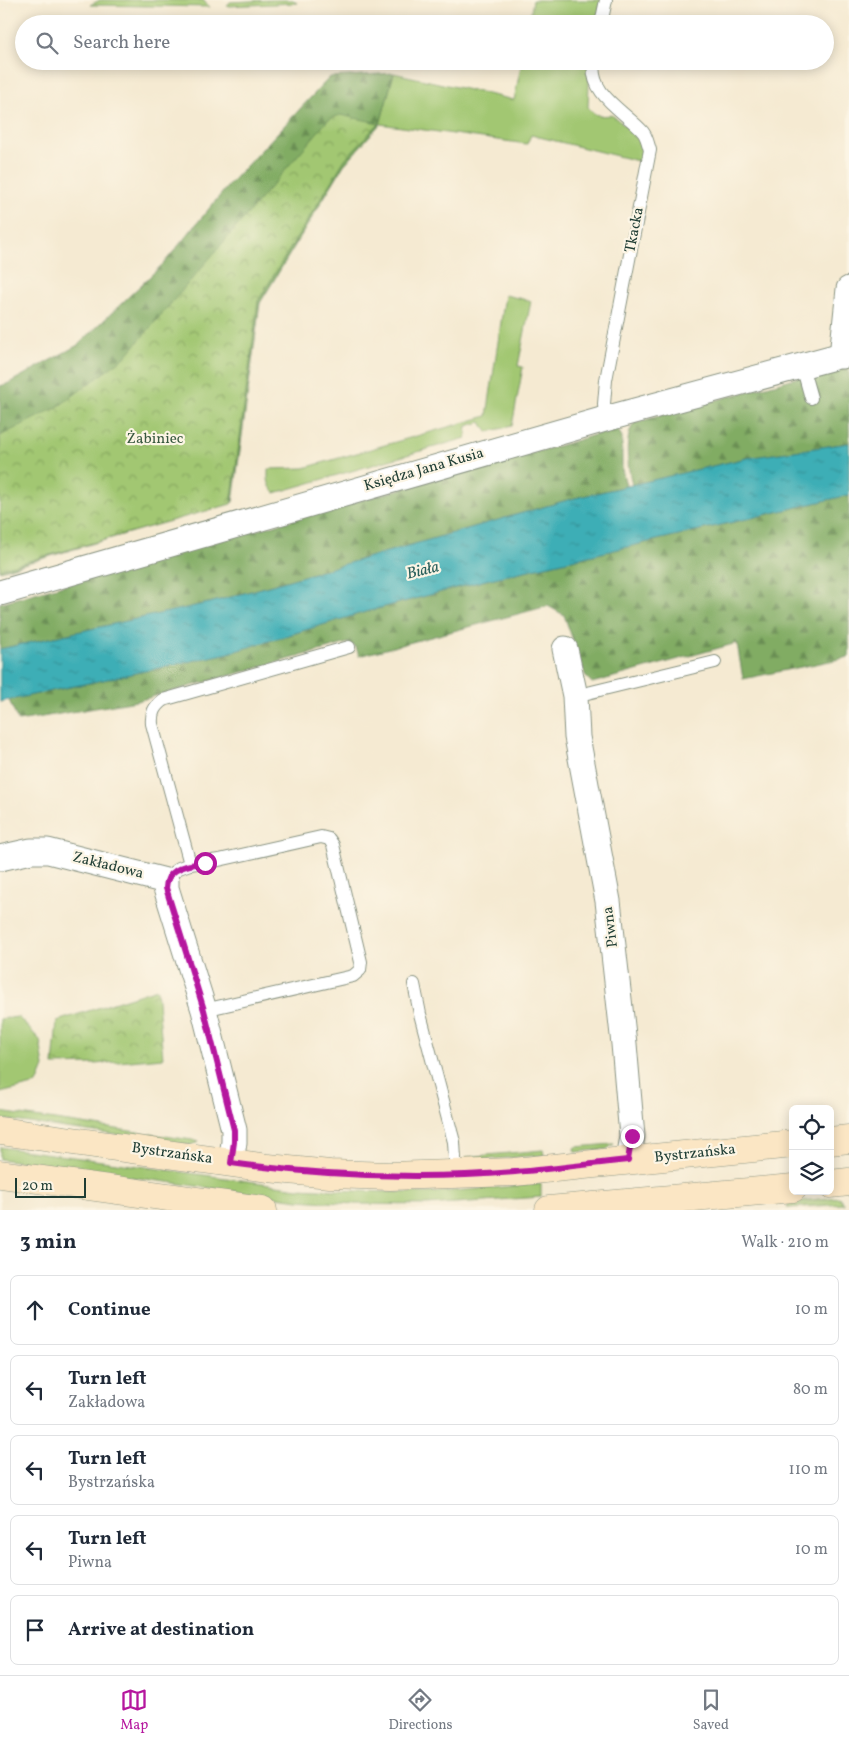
<!DOCTYPE html>
<html lang="en">
<head>
<meta charset="utf-8">
<style>
  :root { --surface:#fff; --page:#f6f6f7; --text:#1f2937; --muted:#747a83; --line:#e0e1e3; --accent:#b5179e }
  body { margin:0; font-family:Vollkorn,serif; background:var(--page); color:var(--text) }
  .controls { position:absolute; right:15px; bottom:15px; display:grid; overflow:hidden; border-radius:8px; box-shadow:0 2px 12px #0003 }
  .controls button { width:45px; height:45px; display:grid; place-items:center; padding:0; border:0; border-bottom:1px solid var(--line); background:var(--surface); color:var(--text); font:25px sans-serif }
  .scale { position:absolute; left:15px; bottom:12px; width:71px; box-sizing:border-box; padding-left:5px; border:2px solid #1f3d34; border-top:0; font-size:14px; line-height:18px; white-space:nowrap; color:#1f3d34; -webkit-text-stroke:4px #fcf5e5; paint-order:stroke }
  .stop { position:absolute; width:15px; height:15px; margin:-11px; border:4px solid #b5179e; border-radius:50%; background:#fff }
  .stop.end { background:#b5179e; border-color:#fff; box-shadow:0 1px 5px #0008 }
  .list { margin:0; padding:0; list-style:none }
  h2 { display:flex; justify-content:space-between; align-items:center; height:65px; margin:0; padding:0 20px; font-size:21px }
  h2 small { font-size:16px; font-weight:400; color:var(--muted) }
  .list li { display:grid; grid-template-columns:32px 1fr auto; gap:15px; align-items:center; box-sizing:border-box; height:70px; margin:0 10px 10px; padding:0 10px; border:1px solid var(--line); border-radius:8px }
  .list b { display:block; font-size:19px; white-space:nowrap }
  .list p { margin:0; font-size:16px; white-space:nowrap; color:var(--muted) }
  .list em { font-size:16px; font-style:normal; color:var(--muted) }
  .icon { flex:none; width:28px; height:28px; fill:none; stroke:currentColor; stroke-width:2; stroke-linecap:round; stroke-linejoin:round }
  .map { position:relative; flex:none; width:849px; height:1210px; overflow:hidden }
  .search { position:absolute; background:var(--surface); box-shadow:0 2px 12px #0003; left:15px; right:15px; top:15px; height:55px; display:flex; align-items:center; gap:12px; box-sizing:border-box; padding:0 18px; border-radius:28px; color:var(--muted); font-size:19px }
  .sheet { height:465px; background:var(--surface) }
  nav { display:flex; justify-content:space-around; align-items:center; box-sizing:border-box; height:70px; border-top:1px solid var(--line); background:var(--surface); font-size:14px; color:var(--muted) }
  nav a { display:grid; justify-items:center; gap:2px }
  nav .on { color:var(--accent) }
  .map>svg:first-child { display:block }
  .grass { fill:#a2c772; stroke:#608253 }
  .forest { fill:url(#forest-firs); stroke:#50744c }
  .park { fill:url(#park-crowns); stroke:#608253 }
  .water { fill:url(#water-ripples); stroke:#2e7675 }
  .lines { fill:none; stroke-linecap:round; stroke-linejoin:round }
  .lane-casing { stroke:#8a9483; stroke-width:14 }
  .street-casing { stroke:#8a9483; stroke-width:27 }
  .secondary-casing { stroke:#8a9483; stroke-width:29 }
  .lane { stroke:#fff; stroke-width:12 }
  .street { stroke:#fff; stroke-width:25 }
  .secondary { stroke:#fbe6c4; stroke-width:28 }
  .route { stroke:#b5179e; stroke-width:6 }
  .labels { text-anchor:middle; dominant-baseline:central; stroke-width:4.5; stroke-linejoin:round; paint-order:stroke }
  .street-label { font-size:15px; fill:#1f3d34; stroke:#fcf5e5 }
  .park-label { font-size:15px; fill:#395940; stroke:#fcf5e5 }
  .water-label { font-size:16px; font-style:italic; fill:#285f5b; stroke:#fcf5e5 }
</style>
</head>
<body>
<div class="map">
<svg width="849" height="1210" viewBox="0 0 849 1210">
  <defs>
    <pattern id="forest-firs" width="22" height="20" patternUnits="userSpaceOnUse" patternTransform="scale(1.25)"><rect width="22" height="20" fill="#81ac64"/><path d="M5 1l3.5 6h-7zM16 11l3.5 6h-7z" fill="#698d53"/></pattern>
    <pattern id="park-crowns" width="20" height="18" patternUnits="userSpaceOnUse" patternTransform="scale(1.25)"><rect width="20" height="18" fill="#a2c772"/><path d="M2 6a3 3 0 1 1 6 0M12 15a3 3 0 1 1 6 0" fill="none" stroke="#83a35e"/></pattern>
    <pattern id="water-ripples" width="26" height="14" patternUnits="userSpaceOnUse" patternTransform="scale(1.25)"><rect width="26" height="14" fill="#3daeb6"/><path d="M2 4q2-2 4 0t4 0M15 11q2-2 4 0t4 0" fill="none" stroke="#338f95"/></pattern>
  </defs>
  <rect width="100%" height="100%" fill="#fcf5e5"/>
  <filter id="ink" filterUnits="userSpaceOnUse"><feTurbulence type="fractalNoise" baseFrequency=".02" numOctaves="2"/><feDisplacementMap in="SourceGraphic" scale="10" xChannelSelector="R" yChannelSelector="G"/><feConvolveMatrix kernelMatrix="1 2 1 2 8 2 1 2 1" color-interpolation-filters="sRGB"/></filter>
  <filter id="wash" filterUnits="userSpaceOnUse"><feTurbulence type="fractalNoise" baseFrequency=".0096" numOctaves="4" result="noise"/><feDisplacementMap in="SourceGraphic" scale="20" xChannelSelector="R" yChannelSelector="G"/><feGaussianBlur stdDeviation="1.12" result="paint"/><feColorMatrix in="noise" values="0 0 0 0 0 0 0 0 0 0 0 0 0 0 0 0 0 1.4 0 .05"/><feComposite in="paint" operator="in"/></filter>
  <g filter="url(#wash)">
    <rect width="100%" height="100%" fill="#f5ead2"/>
    <g class="grass">
      <polygon points="100,0 203,0 209,7 90,5"/>
      <polygon points="272,0 293,0 297,3 227,6 230,2"/>
      <polygon points="533,0 601,0 597,24 529,24"/>
      <path d="M522,61H590L588,107C595,117 601,116 612,115C628,129 646,138 642,162L531,135L527,144L380,124L394,73L514,100Z"/>
      <path d="M505,295L531,301L518,366L523,367L512,426L487,432L481,422L467,426L466,438L275,493C267,485 268,479 268,469L304,468L487,416Z"/>
      <polygon points="18,1017 40,1040 44,1067 37,1084 0,1093 0,1019"/>
      <polygon points="0,1112 192,1140 199,1142 190,1145 0,1119"/>
      <polygon points="614,1144 607,1149 575,1152 574,1149 575,1147"/>
      <polygon points="0,1147 298,1188 356,1191 427,1193 541,1184 541,1197 427,1205 355,1204 299,1200 247,1193 0,1159"/>
      <polygon points="543,1150 544,1155 466,1161 466,1157"/>
      <polygon points="839,1197 844,1204 787,1208 789,1202"/>
    </g>
    <g class="forest">
      <polygon points="394,73 380,124 344,165 260,303 233,502 0,571 0,386 7,384 78,345 164,263 232,181 330,77"/>
      <path d="M849,363V443L747,458L632,485C628,467 623,440 634,423Z"/>
      <polygon points="617,428 622,437 622,469 626,486 571,499 213,602 0,649 0,603 461,472 562,445"/>
      <polygon points="849,495 849,657 743,679 737,643 592,683 586,677 564,615 548,606 359,656 356,647 348,643 137,701 18,721 9,700 229,653 362,613 486,580"/>
    </g>
    <g class="park">
      <polygon points="340,115 379,123 345,159 258,301 231,504 0,569 0,436 59,406 125,357 328,120"/>
      <polygon points="157,989 163,1058 95,1064 53,1065 57,1021"/>
    </g>
    <polygon class="water" points="849,443 849,495 486,580 362,613 229,653 0,702 0,649 213,602 571,499 747,458"/>
  </g>
  <g filter="url(#ink)">
    <g class="lines">
      <g class="lane-casing">
        <g id="lane">
          <polyline points="601,24 606,0"/>
          <path d="M594,61C588,95 625,111 643,132C647,137 648,144 650,150L606,380L604,404L605,419"/>
          <polyline points="802,366 811,398"/>
          <polyline points="575,696 715,662"/>
          <path d="M190,864L152,724C151,713 154,707 163,700L349,647"/>
          <polyline points="166,881 171,874 179,868 190,864 219,860 321,837 329,839 333,845 361,962 360,970 353,976 204,1010"/>
          <polyline points="414,984 420,1014 454,1142 456,1175"/>
        </g>
      </g>
      <g class="street-casing">
        <g id="street">
          <polyline points="842,356 849,289"/>
          <polyline points="0,593 605,419 849,353"/>
          <polyline points="565,649 575,696 577,737 608,901 624,1044 632,1136 628,1160"/>
          <polyline points="0,858 31,851 48,851 166,881 166,888 204,1010 234,1130 234,1142 231,1163"/>
        </g>
      </g>
      <g class="secondary-casing">
        <g id="secondary">
          <polyline points="0,1131 268,1168 330,1174 390,1176 514,1172 793,1144"/>
          <polyline points="830,1141 849,1139"/>
          <polyline points="0,1174 263,1210"/>
          <polyline points="830,1184 849,1182"/>
          <polyline points="549,1210 793,1188"/>
        </g>
      </g>
      <use href="#lane" class="lane"/>
      <use href="#street" class="street"/>
      <use href="#secondary" class="secondary"/>
    </g>
  </g>
  <g class="lines" filter="url(#ink)">
    <path class="route" d="M205,863C189,864 166,868 166,888L204,1010L234,1130V1142L231,1163C325,1176 420,1180 515,1172C553,1169 590,1164 628,1160L632,1136"/>
  </g>
  <g class="labels">
    <g class="street-label">
      <text transform="translate(635 230) rotate(-79)">Tkacka</text>
      <text transform="translate(424 470) rotate(-16)">Księdza Jana Kusia</text>
      <text transform="translate(108 866) rotate(14)">Zakładowa</text>
      <text transform="translate(611 927) rotate(-97)">Piwna</text>
      <text transform="translate(172 1154) rotate(8)">Bystrzańska</text>
      <text transform="translate(695 1154) rotate(-6)">Bystrzańska</text>
    </g>
    <g class="park-label">
      <text x="155" y="439">Żabiniec</text>
    </g>
    <g class="water-label">
      <text transform="translate(423 571) rotate(-14)">Biała</text>
    </g>
  </g>
</svg>
<div class="controls">
<button><svg class="icon" aria-label="locate" viewBox="0 0 24 24"><circle cx="12" cy="12" r="6"/><path d="M12 2v4M12 18v4M2 12h4M18 12h4"/></svg></button>
<button><svg class="icon" aria-label="layers" viewBox="0 0 24 24"><path d="M12 4l9 5-9 5-9-5zM3 14l9 5 9-5"/></svg></button>
</div>
<div class="scale">20 m</div>
<div class="stop" style="left:205px;top:863px"></div>
<div class="stop end" style="left:632px;top:1136px"></div>
<div class="search"><svg class="icon" aria-label="search" viewBox="0 0 24 24"><circle cx="10" cy="10" r="6"/><path d="M15 15l6 6"/></svg>Search here</div>
</div>
<section class="sheet">
<h2>3 min<small>Walk · 210 m</small></h2>
<ul class="list">
<li><svg class="icon" aria-label="ahead" viewBox="0 0 24 24"><path d="M12 20V5M6 11l6-6 6 6"/></svg><div><b>Continue</b></div><em>10 m</em></li>
<li><svg class="icon" aria-label="left" viewBox="0 0 24 24"><path d="M17 20v-9H6M10 6l-5 5 5 5"/></svg><div><b>Turn left</b><p>Zakładowa</p></div><em>80 m</em></li>
<li><svg class="icon" aria-label="left" viewBox="0 0 24 24"><path d="M17 20v-9H6M10 6l-5 5 5 5"/></svg><div><b>Turn left</b><p>Bystrzańska</p></div><em>110 m</em></li>
<li><svg class="icon" aria-label="left" viewBox="0 0 24 24"><path d="M17 20v-9H6M10 6l-5 5 5 5"/></svg><div><b>Turn left</b><p>Piwna</p></div><em>10 m</em></li>
<li><svg class="icon" aria-label="arrive" viewBox="0 0 24 24"><path d="M6 21V4h12l-3 4 3 4H6"/></svg><div><b>Arrive at destination</b></div></li>
</ul>
</section>
<nav>
<a class="on"><svg class="icon" aria-label="map" viewBox="0 0 24 24"><path d="M3 6l6-2 6 2 6-2v14l-6 2-6-2-6 2zM9 4v14M15 6v14"/></svg>Map</a>
<a><svg class="icon" aria-label="directions" viewBox="0 0 24 24"><path d="M12 3l9 9-9 9-9-9zM9 14v-3h6M13 9l2 2-2 2"/></svg>Directions</a>
<a><svg class="icon" aria-label="saved" viewBox="0 0 24 24"><path d="M7 4h10v16l-5-4-5 4z"/></svg>Saved</a>
</nav>
</body>
</html>
